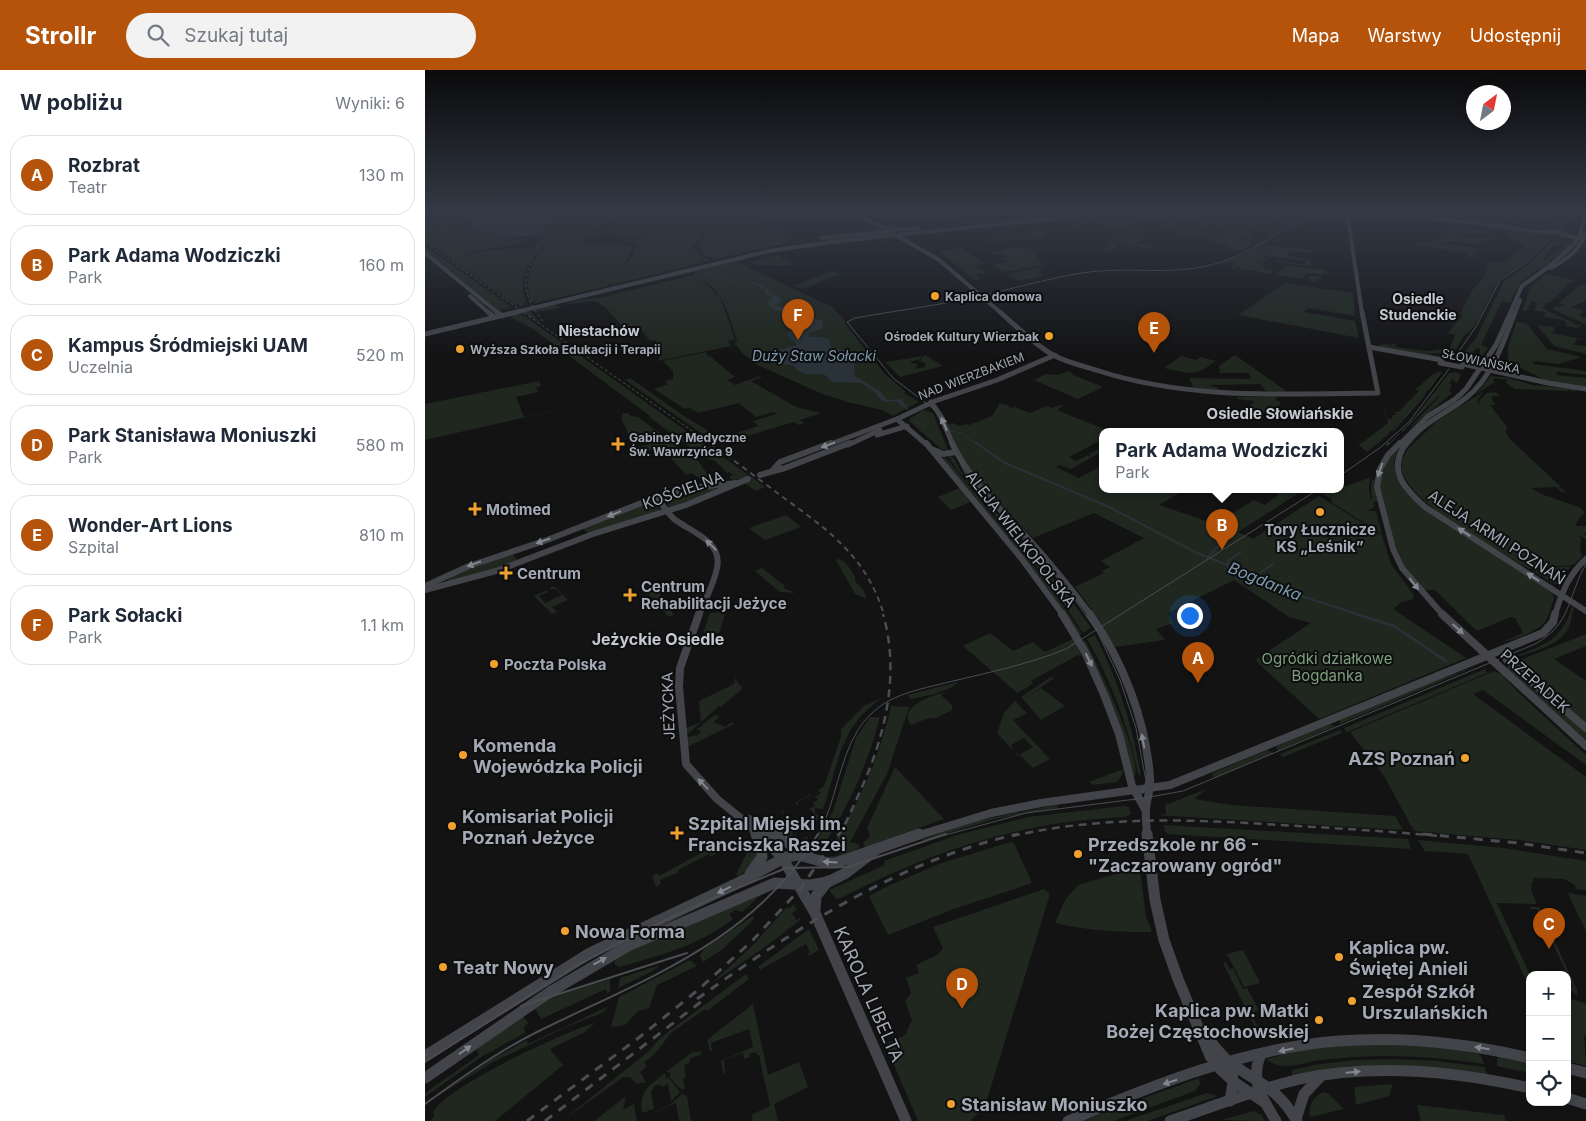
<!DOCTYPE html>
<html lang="pl">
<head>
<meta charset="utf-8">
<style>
  :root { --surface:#fff; --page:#f2f2f3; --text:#1f2937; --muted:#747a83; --line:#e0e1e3; --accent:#b45309 }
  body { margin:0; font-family:Inter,sans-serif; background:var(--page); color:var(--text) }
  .controls { position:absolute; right:15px; bottom:15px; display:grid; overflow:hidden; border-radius:10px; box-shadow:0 2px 8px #0003 }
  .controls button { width:45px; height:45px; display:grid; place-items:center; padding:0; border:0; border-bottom:1px solid var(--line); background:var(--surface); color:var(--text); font:25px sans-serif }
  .compass { position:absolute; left:1041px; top:15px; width:45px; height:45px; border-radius:50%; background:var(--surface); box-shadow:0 2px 8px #0003; rotate:32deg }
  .you { position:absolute; left:764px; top:545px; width:18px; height:18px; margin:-12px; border:4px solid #fff; border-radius:50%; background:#1a73e8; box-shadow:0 0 0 8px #1a73e833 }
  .badge { display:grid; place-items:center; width:32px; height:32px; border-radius:50%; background:var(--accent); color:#fff; font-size:16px; font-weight:700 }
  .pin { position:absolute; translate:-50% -41px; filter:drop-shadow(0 1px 2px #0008) }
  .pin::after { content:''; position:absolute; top:26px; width:18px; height:15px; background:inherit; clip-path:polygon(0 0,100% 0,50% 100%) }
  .popup { position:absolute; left:674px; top:358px; width:245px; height:65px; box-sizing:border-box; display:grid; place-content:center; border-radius:10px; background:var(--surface); filter:drop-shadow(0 1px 4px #0005); font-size:16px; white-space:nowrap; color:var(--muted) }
  .popup b { font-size:19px; color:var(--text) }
  .popup::after { content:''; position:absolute; left:50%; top:100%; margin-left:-10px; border:10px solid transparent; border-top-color:var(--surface) }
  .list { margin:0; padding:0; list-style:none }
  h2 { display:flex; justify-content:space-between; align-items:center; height:65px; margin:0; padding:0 20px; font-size:21px }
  h2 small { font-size:16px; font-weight:400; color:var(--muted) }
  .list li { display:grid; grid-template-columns:32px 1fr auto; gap:15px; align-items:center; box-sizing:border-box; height:80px; margin:0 10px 10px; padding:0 10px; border:1px solid var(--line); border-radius:20px }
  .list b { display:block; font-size:19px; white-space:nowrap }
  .list p { margin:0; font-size:16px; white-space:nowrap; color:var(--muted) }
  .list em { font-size:16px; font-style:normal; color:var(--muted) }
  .icon { flex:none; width:28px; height:28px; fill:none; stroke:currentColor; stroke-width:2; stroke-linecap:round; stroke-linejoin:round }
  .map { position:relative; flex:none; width:1161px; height:1051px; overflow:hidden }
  header { display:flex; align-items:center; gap:30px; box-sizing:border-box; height:70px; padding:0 25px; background:var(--accent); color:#fff }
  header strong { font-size:24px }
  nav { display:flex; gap:28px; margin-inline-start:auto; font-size:18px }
  .search { width:350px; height:45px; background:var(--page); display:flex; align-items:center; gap:12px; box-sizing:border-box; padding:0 18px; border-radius:28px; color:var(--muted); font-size:19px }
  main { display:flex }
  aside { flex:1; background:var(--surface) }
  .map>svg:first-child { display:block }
  .green { fill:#1f271f }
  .water { fill:#293238 }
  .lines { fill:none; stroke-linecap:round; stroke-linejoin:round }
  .stream-far2 { stroke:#293238; stroke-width:1 }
  .stream-far1 { stroke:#293238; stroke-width:2 }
  .stream { stroke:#293238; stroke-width:2.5 }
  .secondary-far4 { stroke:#424449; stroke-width:4 }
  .secondary-far3 { stroke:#424449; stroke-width:5 }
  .secondary-far2 { stroke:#424449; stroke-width:6 }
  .secondary-far1 { stroke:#424449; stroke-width:8 }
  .secondary { stroke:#424449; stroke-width:11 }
  .tram-far1 { stroke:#4b4d52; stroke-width:1 }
  .tram { stroke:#4b4d52; stroke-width:2 }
  .rail-far3 { stroke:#4b4d52; stroke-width:1; stroke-dasharray:3 2.5; stroke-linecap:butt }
  .rail-far2 { stroke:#4b4d52; stroke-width:2; stroke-dasharray:5.5 4.5; stroke-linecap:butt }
  .rail-far1 { stroke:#4b4d52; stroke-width:2.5; stroke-dasharray:8 5.5; stroke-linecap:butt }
  .rail { stroke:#4b4d52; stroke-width:3; stroke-dasharray:9 8; stroke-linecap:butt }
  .secondary-bridge-far1 { stroke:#424449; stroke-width:4 }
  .secondary-bridge { stroke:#424449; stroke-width:5 }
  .oneway { fill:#82868f }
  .poi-dot { fill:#f1a22e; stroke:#0e0e0f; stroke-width:2 }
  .labels { text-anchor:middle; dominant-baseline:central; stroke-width:4; stroke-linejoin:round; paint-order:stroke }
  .far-poi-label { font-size:12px; font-weight:bold; fill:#a4aab5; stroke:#0e0e0f; text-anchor:start }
  .far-street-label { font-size:12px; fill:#a4aab5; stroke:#0e0e0f }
  .far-neighbourhood-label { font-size:14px; font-weight:bold; fill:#c5c9d1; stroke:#0e0e0f }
  .far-water-label { font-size:14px; font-style:italic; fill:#7b9bb0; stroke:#0e0e0f }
  .far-quarter-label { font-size:15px; font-weight:bold; fill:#c5c9d1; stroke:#0e0e0f }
  .street-label { font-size:15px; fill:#a4aab5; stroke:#0e0e0f }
  .poi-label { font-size:15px; font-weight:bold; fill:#a4aab5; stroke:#0e0e0f; text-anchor:start }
  .park-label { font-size:15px; fill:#7ba07b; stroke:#0e0e0f }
  .water-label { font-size:16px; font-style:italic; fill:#7b9bb0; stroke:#0e0e0f }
  .neighbourhood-label { font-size:16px; font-weight:bold; fill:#c5c9d1; stroke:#0e0e0f }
  .near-poi-label { font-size:18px; font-weight:bold; fill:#a4aab5; stroke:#0e0e0f; text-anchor:start }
  .near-street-label { font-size:18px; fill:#a4aab5; stroke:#0e0e0f }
</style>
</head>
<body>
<header>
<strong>Strollr</strong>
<div class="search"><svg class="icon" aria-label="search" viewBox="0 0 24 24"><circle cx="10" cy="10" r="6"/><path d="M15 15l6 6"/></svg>Szukaj tutaj</div>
<nav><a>Mapa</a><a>Warstwy</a><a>Udostępnij</a></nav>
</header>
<main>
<aside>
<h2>W pobliżu<small>Wyniki: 6</small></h2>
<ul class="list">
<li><span class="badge">A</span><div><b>Rozbrat</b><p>Teatr</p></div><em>130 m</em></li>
<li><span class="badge">B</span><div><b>Park Adama Wodziczki</b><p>Park</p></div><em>160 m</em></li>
<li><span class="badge">C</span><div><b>Kampus Śródmiejski UAM</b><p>Uczelnia</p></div><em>520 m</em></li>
<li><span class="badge">D</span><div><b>Park Stanisława Moniuszki</b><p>Park</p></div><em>580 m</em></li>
<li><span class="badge">E</span><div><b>Wonder-Art Lions</b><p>Szpital</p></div><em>810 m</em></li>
<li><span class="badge">F</span><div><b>Park Sołacki</b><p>Park</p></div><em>1.1 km</em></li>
</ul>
</aside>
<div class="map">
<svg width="1161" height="1051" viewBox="0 0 1161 1051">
  <rect width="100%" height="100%" fill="#131314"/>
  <g class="green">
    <path d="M0,141H9L27,154L26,157L28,158L26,150L29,148L23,149L11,141H33L51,158L48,160L52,163L90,168L74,172L103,168C93,178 47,178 41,186L65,180L107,178L104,183L122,164L116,163L117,160L135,141H165L130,164L133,163L169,141H221L202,143L196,150H187L182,153L194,151L193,152L174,154L163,160L167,161L164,163H181L166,164H179C171,168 169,168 160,165L162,167L157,173H187L208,177L202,191L193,197L204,191L212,176L210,174H213L203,171H206L226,164L201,166L188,163L190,160H188L194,156L192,155L203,147H209L204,146L207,143L229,141L221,145H230V143C245,136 278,143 285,159L280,164L274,165L277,167L267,177H269L271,182L279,188L277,190L281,188L285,190L290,189L279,185L273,177L274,173L288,159L274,145H286L290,142L288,141H342L325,145L337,149L328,151L349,158L345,160L352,159L363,164L356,166L367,170L355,173L390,168L325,181L187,215L183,213V216L107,234L111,231L106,232C96,204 111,184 130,166L127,165C107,184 91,205 101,233L97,234L101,235L93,237L95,234L90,235L0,171Z"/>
    <polygon points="393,141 414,141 423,146 395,153 383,151 392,147 381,149 385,147 383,143 392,144 396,147 401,146 398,144 411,142 396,143"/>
    <polygon points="505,141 524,141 562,150 574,149 564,152 590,145 587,142 591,141 668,141 605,149 603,147 604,149 594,148 596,150 472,159 459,155 470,154 476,159 545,152 519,150 511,146 514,143 499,143"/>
    <path d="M785,141L799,145L791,149C804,158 830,162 843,152H839C826,160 811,157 796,150L804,145L795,141H808L825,148L810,141H824L823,142L826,143L825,141H844L833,148L836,149L849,141H855L842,150L853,154L862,152L851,149L859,141H878C872,144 865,140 859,144L870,145L863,151L879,141H883L861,156L854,155L860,157L848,164L840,162L850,157L852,154L848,152C845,160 832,163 820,158L819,159L801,157L786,152L794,145Z"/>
    <polygon points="887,141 903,146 895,151 884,150 877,155 871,154 854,165"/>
    <polygon points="1010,141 1016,141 1014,144 1037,145 1038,143 1030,141 1059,145 1062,144 1063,146 1068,145 1068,147 1084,150 1079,153 1016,146 1011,144"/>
    <polygon points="1136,141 1147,141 1142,149 1129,159 1125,156 1123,159 1085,153 1088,151 1103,156 1104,154 1127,155 1133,147"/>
    <path d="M696,147L687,150L694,152L703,148V151L708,153L697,156V158C704,160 710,156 718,157L715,159L720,161L714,159L710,160L716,162L707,161L711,163L705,161L707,159L694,158L696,156H692L696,160H694L676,153L677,151L674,153L667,151L651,156L643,155L673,149L684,150Z"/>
    <path d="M1013,150L1071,156L1118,164H1113L1115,165L1112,166L1116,168L1114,167H1122L1120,169H1123L1103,190L1076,207L1068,219L1060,218L1068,220L1054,249L1047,259L1038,267L1028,285L1023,283L1026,287L1011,284L1021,282L1003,284L1018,287H1019L1018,289L958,277L953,275L962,274L967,277L966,274H970L971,277L1002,281L1025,278L1030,265L1023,263L1036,247L1037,244H1035C1040,236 1043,226 1049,218C1053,213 1063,206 1060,200L1064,198L1061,196L1064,192L1060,191L1082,193L1078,191L1087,188L1085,187L1096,180L1100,174L1081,167L1083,160H1068L1080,159L1040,153V155L1068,158L1067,161L1076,162L1077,163L1070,162L1066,166L1058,163C1052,165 1038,164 1030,161L1035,157H1038L1034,162H1042L1046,158L1065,161L1066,159L1040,155L1037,153Z"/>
    <path d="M775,152L782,153L777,156H785L780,159L769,158L778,160L776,161L782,167C767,169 750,162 736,156L750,153L768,157Z"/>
    <polygon points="805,159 824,161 816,168 816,170 819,170 820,165 824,162 830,163 823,168 831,169 824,171 825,177 812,182 803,176 779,168 793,167"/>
    <polygon points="1024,160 1028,162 1027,164 1054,169 1074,166 1071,169 1057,170 1051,175 1027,171 999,175 1027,174 1057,179 1059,181 1051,180 1047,185 1055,187 1043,187 1045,184 982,174 1020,170 1026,164 1020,164"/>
    <polygon points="612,161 615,161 622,167 603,171 596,167 569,172 566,171 565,168 579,164 585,167 604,165 602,162"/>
    <polygon points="702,163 722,169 718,169 712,173 733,177 729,180 703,176 699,175 706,172 702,171 695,174 693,170 692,173 686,174 694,176 685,181 690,184 664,179 673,176 671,177 678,181 686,175 682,174 675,176 676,174 674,174 679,172 684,173 692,169 692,167 701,168 699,170 703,171 704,169 702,168 708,166 691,166"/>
    <polygon points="851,166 854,167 845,170 825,184 840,175 886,180 886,183 866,181 866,184 865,179 863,179 863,186 886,190 886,196 883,196 852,192 854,189 857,189 856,191 879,194 882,191 846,187 846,180 845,186 840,186 837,189 845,187 836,194 841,199 850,200 845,204 819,199 819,201 813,201 817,199 816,197 811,197 811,198 809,199 806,197 811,195 804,193 788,195 822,183"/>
    <polygon points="1140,168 1147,171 1136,176 1138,172 1135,172 1135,176 1130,174 1119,187 1122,188 1117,189 1120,191 1138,176 1147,172 1143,178 1124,191 1126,193 1108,204 1115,200 1113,199 1096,212 1085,233 1077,231 1056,275 1063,278 1054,290 1055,279 1052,278 1043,289 1035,287 1051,268 1079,211 1109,190 1129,169 1133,171 1139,170 1142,172 1145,170"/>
    <path d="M472,169C420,173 362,173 312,192L407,237L421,251L420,254L460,304L481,322L479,323L494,332L468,346L457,340L422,332L395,323L328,293L329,292L318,284L311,275H309L312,270C304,245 299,222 275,208L295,228L310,269L303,271L306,276L233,291C237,284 236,276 230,270L225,271L215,258L206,260L202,255L197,256L180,237L170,231L137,235L152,230L178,227L268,205L270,204L269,202L157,228L329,185L396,174Z"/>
    <polygon points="0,176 85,236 81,238 88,238 72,240 0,181"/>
    <polygon points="599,176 611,182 611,189 619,195 579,202 567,195 581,192 575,188 582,187 579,184 571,186 565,182"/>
    <polygon points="536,178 560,193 551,196 562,203 551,205 556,209 549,210 514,181"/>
    <path d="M352,185L368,194C359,197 355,196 346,195C336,194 338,199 325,193Z"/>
    <polygon points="865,195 882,198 881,199 883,200 883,198 900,200 904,205 896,204 896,209 893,209 892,212 882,210 885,206 895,206 895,204 881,203 880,205 883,206 879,206 878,209 849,205"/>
    <polygon points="620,197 630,202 620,198 615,199 618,201 613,202 618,206 594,211 582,204"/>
    <polygon points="406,201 416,204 378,219 369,216"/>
    <polygon points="1122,204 1156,212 1147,211 1124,233 1119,233 1122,234 1117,238 1153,255 1158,254 1152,258 1141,256 1142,253 1139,250 1119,247 1120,242 1107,240 1110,239 1112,233 1108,231 1104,232 1107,233 1103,236 1105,238 1102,239 1104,240 1097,241 1106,216"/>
    <polygon points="860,213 928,223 930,246 883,238 879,242 930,251 934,268 813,245"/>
    <polygon points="1156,214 1161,215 1161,231 1146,237 1161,241 1158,241 1154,246 1161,248 1160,254 1127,239 1131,236 1138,237 1139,234 1134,233"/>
    <polygon points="134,233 131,236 136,237 134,238 118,241 105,241 116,254 100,243 92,246 98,245 326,407 342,401 327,407 340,417 331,421 319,413 328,410 325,408 308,410 304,407 308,405 304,402 302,403 290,391 280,388 224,347 225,346 108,259 85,247 90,245 84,245"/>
    <polygon points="1092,251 1102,254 1122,279 1157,287 1133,294 1107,291 1111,292 1109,292 1109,294 1161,301 1161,305 1131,302 1132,305 1161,308 1161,318 1115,310 1116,308 1081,291 1083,288 1083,276"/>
    <polygon points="1112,255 1129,257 1130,259 1127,263 1161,270 1152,269 1149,275 1161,276 1161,284 1129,276"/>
    <polygon points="281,282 283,287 285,286 310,307 302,310 310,315 335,306 337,307 326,311 371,337 396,343 375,350 380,353 374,355 368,352 316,368 308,364 333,356 328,351 351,344 349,342 331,347 314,333 273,343 265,338 260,339 229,319 243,314 240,311 248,309 248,301 238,291"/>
    <polygon points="500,285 518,296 475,307 460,292 498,286 493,290 484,292 493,294 490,299 500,297 500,293 494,291"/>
    <polygon points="810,285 860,320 860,322 841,321 835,314 784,315 793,318 796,323 769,319 764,308 826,309 824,303 795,303 794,296"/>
    <path d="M756,286L772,290L775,287L791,291C768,308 765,303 739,298Z"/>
    <polygon points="644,301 648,305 678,317 653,329 609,310 620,304 632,305"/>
    <path d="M1016,302C994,333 972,359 942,382L934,375L963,353L959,337H963H960L962,348L967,349L968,345H971L970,342H973L994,321L989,319C1001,314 1003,303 1016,302Z"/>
    <path d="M1030,302L1036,305L1032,313L1027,309L1024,314L1027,315L1024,321L1027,323L982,360L1017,324C1013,325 983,356 978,362L977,361L995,342L1024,303Z"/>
    <path d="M1056,303L1037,328L1001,353L973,379L969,392L971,406L980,421L995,435L1127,523L1129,527C1127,535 1124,547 1119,553C1111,562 1080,574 1068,573H1075L1098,563L1090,548L1086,547L1052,561L1010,520H999L978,495L972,483L955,420V406L964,387L1006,346L1039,324Z"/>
    <path d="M1066,306L1083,308L1108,315L1107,316L1112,315L1147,319L1152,321H1145L1143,319V321L1090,319L1080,312L1083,310L1070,308L1068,309L1070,312L1013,349L997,362L979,381L975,398C984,430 1020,447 1046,465C1023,450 960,419 976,384C981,373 996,361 1006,353C1020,342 1037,335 1051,324C1057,319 1060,311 1066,306Z"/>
    <polygon points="205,308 256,344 290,365 283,368 200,310"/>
    <polygon points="114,311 116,316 111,317 113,322 91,327 99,347 154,335 0,370 0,334"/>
    <path d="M1058,322L1052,331L1055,336L1054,331L1062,323L1071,322L1075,326H1066L1070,335H1065L1082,357L1081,362L1085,369L1135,416L1134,417L1141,422H1137L1131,417L1106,418L1119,425L1156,438L1160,443L1155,447L1150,456H1161V463L1157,464L1161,465V469L1152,465L1156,468L1155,480L1157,487L1148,495L1104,499L1092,492C1063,475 986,433 977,401C975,393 979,384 983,379L1012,351Z"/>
    <polygon points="853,326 850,330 856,332 851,340 861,342 858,347 829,340 827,343 821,341 829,331 812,329 812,327"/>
    <polygon points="575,333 584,336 584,338 590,337 605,343 621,336 627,338 635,335 638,336 632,340 684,361 678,361 678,369 644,387 651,391 663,385 664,386 663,387 666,385 664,384 677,377 678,381 646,399 634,395 631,397 654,408 678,395 678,419 761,419 734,435 790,454 829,430 839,435 854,425 842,419 880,419 813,462 828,469 894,426 957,465 966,494 989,525 988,529 977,532 968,539 1041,588 894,649 830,590 886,553 864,547 809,510 743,543 748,553 731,559 740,570 690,577 674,549 650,517 679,503 677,501 685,497 676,491 719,468 669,443 608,468 550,407 533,380 522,355 528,353 534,356 542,354 544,355 567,346"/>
    <polygon points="499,340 508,343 523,380 516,379 484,351 485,348"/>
    <polygon points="198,343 202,343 206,346 213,347 273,391 287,411 283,414 267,403 261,405 236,377 210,384 209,382 215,377 225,374 221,369 228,367 227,364 206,369 196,348"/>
    <polygon points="523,386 528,387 538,405 593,467 587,466 533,401"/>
    <polygon points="519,387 523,390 585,467 582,468 518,389"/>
    <polygon points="944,408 945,408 944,420 946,430 947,430 946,420 947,409 950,411 952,429 952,432 948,431 950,436 943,441 951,441 957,464 906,432 907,429 898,424"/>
    <polygon points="287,415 292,421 244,438 240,429"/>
    <polygon points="535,418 545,432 526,440 513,427"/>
    <polygon points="229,432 236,441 163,464 158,458 203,439"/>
    <polygon points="361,445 376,457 340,470 324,458"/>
    <polygon points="584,469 588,470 625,517 657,564 654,566 625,522"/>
    <polygon points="593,470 644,527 666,558 658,563 627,516 591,471"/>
    <polygon points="87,483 92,490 71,498 24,512 21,507"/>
    <path d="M413,489C421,491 425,498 429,505C433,511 428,507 431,512C436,518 441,521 441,529L430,524L411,490Z"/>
    <polygon points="1146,496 1131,514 1127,513 1107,500"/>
    <polygon points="337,498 360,516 359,518 370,523 355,522 330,501"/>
    <polygon points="231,514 229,519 235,523 236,528 249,545 244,547 219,519"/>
    <polygon points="129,516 143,530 127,537 132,542 127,544 109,526 122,520 123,522 114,526 120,533 137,525 130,519 123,519"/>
    <path d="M1147,536L1149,538C1147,544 1146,552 1144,557C1133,578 1106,581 1087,589L1085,588C1118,575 1137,572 1147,536Z"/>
    <polygon points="301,542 294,563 278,563 285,543"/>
    <polygon points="565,563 588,581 608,572 620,582 648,569 657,586 653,585 606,611 608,614 592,623 538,576"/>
    <polygon points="1161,564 1161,576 1129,589 1161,611 1161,655 1090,592"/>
    <path d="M670,565C693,610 708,656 716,706L713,704C704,657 686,611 662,569Z"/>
    <path d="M660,570C672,593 716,685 710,706H708L657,572Z"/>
    <polygon points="1054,595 915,654 915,650 981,622"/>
    <polygon points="1085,596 1161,661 1161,673 1079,599"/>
    <polygon points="1060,599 1062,603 922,662 919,658"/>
    <polygon points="1069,601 1076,604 1095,624 1161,685 1161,695 1058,620 1048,624 1161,707 1161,780 1094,770 989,761 959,706 925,662"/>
    <polygon points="311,606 312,612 318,618 296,637 294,636 265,662 262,663 261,658 276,652 274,631 309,614"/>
    <polygon points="626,607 629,608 599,629 616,618 640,636 616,650 596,627"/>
    <path d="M533,612C527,621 497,627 486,629L482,625Z"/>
    <path d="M522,622L516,625L527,635V640L511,648H504L486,655C471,637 510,624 522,622Z"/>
    <path d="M459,627C414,655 414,694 398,739L390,738V743L394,746L378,776L341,752L344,749L349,748L346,751L363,763L367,760L369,761L366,765L367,766L372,763L369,767L375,771L383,766L386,761L381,757L376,760L371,756L376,758L391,749L388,742L384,739L390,736L388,733L393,730L391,727H388L386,725L373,732V736L370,733L358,740L359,744L356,741L385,724L389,727L396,723L393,720L399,716L416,667V659L439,636Z"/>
    <polygon points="590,631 602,643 588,650 625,689 608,698 595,685 592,686 591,682 594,685 608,677 599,668 586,675 588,680 572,663 579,643"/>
    <path d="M466,636L484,637L462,704L425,772L433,774L435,778L410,788L403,787L413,785L417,782L406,778C434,733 455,687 466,636Z"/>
    <polygon points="290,645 294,646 289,652 300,657 306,652 309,654 262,677 262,667 273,665 276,662 272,659"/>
    <path d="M445,647H455C443,693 424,736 398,776L391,773L408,741L431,668Z"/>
    <polygon points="904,654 911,656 853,681 851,678 852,676"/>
    <polygon points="915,660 917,663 858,687 855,684"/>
    <polygon points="842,680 849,683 790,708 787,705 788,703"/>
    <polygon points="470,697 519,749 440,777 438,773 445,766 442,758"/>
    <polygon points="698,699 697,705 692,712 668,715 664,712"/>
    <polygon points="782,719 769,729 807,735 970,746 978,760 731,745 741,744 740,735"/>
    <polygon points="632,735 633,738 570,749 498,771 497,768 554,750"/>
    <path d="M699,736L704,737L706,744L700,747C599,751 505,781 416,828L411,829L404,820L460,795L459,791L532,765L603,747Z"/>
    <polygon points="739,755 983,769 986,779 743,764 740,761"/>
    <polygon points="993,770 1079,778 1161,791 1161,820 1151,819 1150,815 1139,809 1108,808 1109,812 1107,812 1106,820 1112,834 1072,833 1105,905 1105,919 1043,784 1001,781 1002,785"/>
    <polygon points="585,772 589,773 607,813 529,839 463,865 444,826 463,816 514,794"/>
    <path d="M328,775L331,776C333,790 325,798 314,806L311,805L325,776Z"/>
    <polygon points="287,777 292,783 285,787 284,784 253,800 254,802 235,810 236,814 231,817 227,807 232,803 234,806"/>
    <path d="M711,798L715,801L721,847L727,862C694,862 663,861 630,853L640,830L653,815Z"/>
    <polygon points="619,819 625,824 560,1036 545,1051 493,1051 460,974 480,965 487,950 480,931 486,923 481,908 494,903 491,895 512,885 518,878 508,857"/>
    <polygon points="1144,823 1161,826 1161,861 1143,824"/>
    <path d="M336,825L317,842L310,840L304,844L308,849C275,875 236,885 195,897L190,895V891L195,886L233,868Z"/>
    <polygon points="368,834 372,840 367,843 371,850 376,848 374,851 343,875 286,914 328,875 362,837 365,838"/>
    <polygon points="1105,837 1114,837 1152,920 1152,925 1142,918 1148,917 1112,839 1106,839"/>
    <polygon points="328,846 329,849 298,879 278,892 275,886 278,880"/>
    <polygon points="384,859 394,880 384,886 383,883 385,882 381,874 335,900 333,897"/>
    <polygon points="818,880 835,913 819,917 802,884"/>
    <polygon points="265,890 272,896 232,915 224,938 213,941 200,955 186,957 194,927"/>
    <polygon points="801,892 804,899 808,898 818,919 822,918 834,940 826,943 838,967 835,967 798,893"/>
    <polygon points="235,895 226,902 193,918 195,908"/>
    <polygon points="321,904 324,909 282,941 280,939 246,963 229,985 219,992 222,996 215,1002 221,1012 212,1014 205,1007 198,1007 137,1051 224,981 235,968"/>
    <polygon points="185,909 185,922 182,923 181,919 116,949 110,939 122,929"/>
    <polygon points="1142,930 1151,930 1161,934 1161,966 1159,965 1161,996 1142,991"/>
    <polygon points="328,934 343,1005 374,992 383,1017 349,1034 353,1051 328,1051 326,1045 345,1036 334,985 332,985 331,982 324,984 325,987 319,989 318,983 299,990 300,1003 298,1003 296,991 328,977 324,959 286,973 287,981 285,981 282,970"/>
    <polygon points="184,936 177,943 146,955 68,992 13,1026 67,989 102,970 103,974"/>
    <polygon points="97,945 103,953 99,957 100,963 56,987 0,1027 0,1023 54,985 51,979"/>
    <path d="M170,953L160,962L125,979L138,995L70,1051H4L9,1047L8,1042C22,1016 139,962 170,953Z"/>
    <path d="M944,973L986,974L1049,981L1056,986L1059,994C1004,986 952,983 897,990C876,992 859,1003 841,989L873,981Z"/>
    <polygon points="276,981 276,985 266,988 264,993 259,995 261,1007 258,1008 260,1018 258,1020 253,1017 244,1006 246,1004 244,1002 241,1002 266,983"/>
    <polygon points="1075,986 1105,992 1105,1003 1072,996 1072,989"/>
    <polygon points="969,989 1012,991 1060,997 1060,1001 1063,1002 1060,1004 867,1007 867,1000 895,994 930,990"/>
    <path d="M240,1003L241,1009L243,1007L255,1022L246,1031L243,1014L237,1017L235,1014L229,1016L226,1022L229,1039L217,1043C214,1020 224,1016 240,1003Z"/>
    <polygon points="774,1008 775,1014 770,1021 688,1051 656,1051"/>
    <polygon points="968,1014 964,1026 931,1035 929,1017"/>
    <path d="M899,1022L904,1024L919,1039L885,1047C883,1036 888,1026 899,1022Z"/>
    <polygon points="782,1023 793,1026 723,1051 700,1051"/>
    <polygon points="257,1024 262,1026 266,1051 254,1051 251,1033 218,1047 246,1034"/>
    <polygon points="201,1026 198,1040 209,1034 212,1051 169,1051"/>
    <polygon points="992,1035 1079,1045 1081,1051 996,1051"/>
    <polygon points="829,1041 837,1045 840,1051 796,1050"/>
  </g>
  <g class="water">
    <path d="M35,141H132C129,151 119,154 115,163L119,164L117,165L86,167L54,161Z"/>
    <path d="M282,202C289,205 298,209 305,210C318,212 333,210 343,219V222L353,227L357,232L347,236L377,238L380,241L376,244L398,251L397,259L385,262L383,265L386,267H396L405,270V275L408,278L421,281L431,292L429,295L430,306L456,322L462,330L476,329L483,339L482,340L471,331L460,332L453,327L451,323L436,313L407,312L399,304H380L372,300L369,296L351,293L346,287V282L372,275L362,265L368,256L364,247L369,244L352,241L341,234L348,227L340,223L341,219L321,211H304L280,203Z"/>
  </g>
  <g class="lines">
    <g class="stream-far2">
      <polyline points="0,144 6,149"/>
      <polyline points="7,149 18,157 21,167 34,167"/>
      <polyline points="35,167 57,167 75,171"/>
      <polyline points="76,171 87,172"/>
      <polyline points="1004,319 1016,302"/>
      <polyline points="990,348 1009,324"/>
      <polyline points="489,353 496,353 501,357"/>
      <polyline points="525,361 536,363 553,375"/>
      <polyline points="968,361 1000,325"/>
      <polyline points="977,361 989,349"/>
      <polyline points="963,375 975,363"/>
    </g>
    <g class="stream-far1">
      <polyline points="551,373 580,393 682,436 770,482 879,527 935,545"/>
      <polyline points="962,375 964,373"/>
      <polyline points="782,488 795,474"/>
      <polyline points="802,495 803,491 816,482"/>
      <polyline points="829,507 848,494"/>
    </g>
    <polyline class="stream" points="931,544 969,556 1021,591"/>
    <g class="secondary-far4">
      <polyline points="422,141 465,160"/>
      <polyline points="922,141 937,243"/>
      <polyline points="935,141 1053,153 1123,163"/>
      <polyline points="466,160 493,158"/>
      <polyline points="1136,165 1156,168"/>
      <polyline points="472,166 513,189 576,243"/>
      <polyline points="396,168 468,161"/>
      <polyline points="0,183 73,243"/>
      <path d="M1126,198C1142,189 1155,180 1161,162"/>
      <polyline points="45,226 64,243"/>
      <polyline points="87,243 344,181 414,171 625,149 683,141"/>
      <polyline points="1085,243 1097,216 1125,196 1149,174 1155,165 1161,141"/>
      <polyline points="1090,243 1095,230"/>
    </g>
    <g class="secondary-far3">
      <polyline points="63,242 69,247"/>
      <polyline points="72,242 77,246"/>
      <path d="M575,242C592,257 609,274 628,285C641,292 657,296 671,300C762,330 858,324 953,323L937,242"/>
      <polyline points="0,264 92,242"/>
      <polyline points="944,277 1017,290"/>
      <polyline points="1038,294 1123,313 1161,319"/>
      <polyline points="506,332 517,348 528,375"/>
      <polyline points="472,349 502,375"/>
      <polyline points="452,365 482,356"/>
      <polyline points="403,375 472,349 510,331 572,310 630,285"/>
      <polyline points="423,375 455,360"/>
      <polyline points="974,375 1003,346 1029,330 1041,319 1071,275 1086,242"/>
      <path d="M981,375C996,353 1021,344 1041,328C1067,308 1079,271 1090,242"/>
    </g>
    <g class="secondary-far2">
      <polyline points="501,373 596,488 638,545"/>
      <path d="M527,373C544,409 572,436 599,464C623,490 645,517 666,545"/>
      <polyline points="975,373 963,385 955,399 952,417 968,479 977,498 1018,545"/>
      <path d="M981,373C962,401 979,418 1000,437L1161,541"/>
      <polyline points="509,380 518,384 531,382"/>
      <polyline points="347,401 355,392 406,373"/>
      <polyline points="335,405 360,398 425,373"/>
      <path d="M233,427C237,436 242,442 249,449C266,462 298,471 292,498C289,514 280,530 274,545"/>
      <polyline points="0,516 44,496 122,470 224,430 275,417 311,413"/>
      <polyline points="0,520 71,501 168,464 261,435 323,409"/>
      <path d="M1130,545C1136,524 1144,504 1161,489"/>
    </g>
    <g class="secondary-far1">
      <polyline points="274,544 255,598 254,617 261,694 292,729 338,766"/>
      <polyline points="637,544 660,582 680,627 694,664 707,716 721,741"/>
      <path d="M665,544C698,591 721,651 725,708C726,719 722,728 721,739C720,748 722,757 722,766"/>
      <polyline points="1017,544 1161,676"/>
      <polyline points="1083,578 1079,584 1082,590 1161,658"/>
      <polyline points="324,749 351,766"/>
      <polyline points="327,757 331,766"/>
      <polyline points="491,766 566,743 616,733 745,715 1118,563 1128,552 1130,544"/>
    </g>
    <g class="secondary">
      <polyline points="337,764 358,789 390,843 481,1051"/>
      <polyline points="349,764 383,785"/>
      <polyline points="722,764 730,830 739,870 753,909 785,986 796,1000 809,1012 839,1032"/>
      <polyline points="325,804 337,787 336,777 331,764"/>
      <polyline points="390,840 391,826 403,811"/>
      <path d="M779,963C786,972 793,982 802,990C832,1014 850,1014 872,1051"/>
      <polyline points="0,986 165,883 317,811 361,787 373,785 403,793 411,793 494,764"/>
      <path d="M835,986C825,1012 838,1029 851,1051"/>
      <polyline points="1142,998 1161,1003"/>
      <polyline points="0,1008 125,922 203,876 350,813 385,815 403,812 421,803 451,780"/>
      <polyline points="1142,1028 1161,1034"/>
      <polyline points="805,1031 808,1012 806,993"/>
      <polyline points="871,1049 879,1024 895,1007"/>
      <path d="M643,1051C728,1015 820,978 914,971C978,966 1042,973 1105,988"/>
      <path d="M745,1051C788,1037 831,1019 875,1009C951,993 1030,1001 1105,1018"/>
    </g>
    <g class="tram-far1">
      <polyline points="1133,161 1148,141"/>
      <polyline points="1028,290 1052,255 1075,210 1105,190 1128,166"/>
      <polyline points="916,405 956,377 984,352 1024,299"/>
      <path d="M709,730L718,723L721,711L711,658L695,610L673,563L644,521L540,403L510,340L468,308L422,252L430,248C469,241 508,236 546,228C583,220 620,209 657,203C693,197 728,203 764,199C810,194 849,167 886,141"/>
      <path d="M393,766C411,732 414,690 433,660C440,649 449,640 460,633C480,621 505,617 528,611C566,602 604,594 641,579L894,419"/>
      <path d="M517,766L601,743L719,728L758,721L1110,574C1147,554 1142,527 1161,494"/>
    </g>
    <g class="tram">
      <polyline points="96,936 262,883"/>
      <polyline points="0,992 151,896 217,861 284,830 361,798 423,797 521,764"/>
      <path d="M0,1034C36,1008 72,982 112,962C219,909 329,872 393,764"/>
    </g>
    <g class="rail-far3">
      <polyline points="0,173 287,375"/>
      <path d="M118,251C110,241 102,230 101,216C99,180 141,156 168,141"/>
    </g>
    <path class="rail-far2" d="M285,373C310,391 335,410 359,428C405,461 442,488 459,545"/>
    <g class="rail-far1">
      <path d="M413,766C421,754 426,741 432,728C459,671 476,606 458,544"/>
      <path d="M587,766C676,746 764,749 855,755C908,758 961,761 1014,766"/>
    </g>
    <g class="rail">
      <polyline points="998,764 1093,773 1161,783"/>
      <path d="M272,929C370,859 473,791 593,764"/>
      <polyline points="102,1051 216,966 273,920 327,871 376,818 413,764"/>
      <polyline points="120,1051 281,928"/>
    </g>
    <g class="secondary-bridge-far1">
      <polyline points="1125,161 1141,164"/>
      <polyline points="464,163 472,166"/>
    </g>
    <polyline class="secondary-bridge" points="1015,293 1037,297"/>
  </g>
  <defs><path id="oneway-solid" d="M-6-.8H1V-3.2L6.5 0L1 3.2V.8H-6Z" transform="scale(1.25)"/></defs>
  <g class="oneway">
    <use href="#oneway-solid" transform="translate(519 354) rotate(-113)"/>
    <use href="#oneway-solid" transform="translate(403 375) rotate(160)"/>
    <use href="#oneway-solid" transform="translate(955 400) rotate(109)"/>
    <use href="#oneway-solid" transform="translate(189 444) rotate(158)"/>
    <use href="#oneway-solid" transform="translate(1039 462) rotate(-147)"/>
    <use href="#oneway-solid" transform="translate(118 471) rotate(161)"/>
    <use href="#oneway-solid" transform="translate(286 475) rotate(-136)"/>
    <use href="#oneway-solid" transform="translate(49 494) rotate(160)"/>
    <use href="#oneway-solid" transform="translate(1108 507) rotate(-147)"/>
    <use href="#oneway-solid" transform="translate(989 514) rotate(51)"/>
    <use href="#oneway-solid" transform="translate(1033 559) rotate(43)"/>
    <use href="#oneway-solid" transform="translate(664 590) rotate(64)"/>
    <use href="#oneway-solid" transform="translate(718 671) rotate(-101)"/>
    <use href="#oneway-solid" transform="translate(278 714) rotate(-134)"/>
    <use href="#oneway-solid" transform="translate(405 792) rotate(-177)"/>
    <use href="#oneway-solid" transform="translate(299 820) rotate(154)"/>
    <use href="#oneway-solid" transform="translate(175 891) rotate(-29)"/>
    <use href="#oneway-solid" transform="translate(1057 978) rotate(-171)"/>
    <use href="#oneway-solid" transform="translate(40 980) rotate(-35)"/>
    <use href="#oneway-solid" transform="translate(861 980) rotate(168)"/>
    <use href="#oneway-solid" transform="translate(928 1002) rotate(-5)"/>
    <use href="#oneway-solid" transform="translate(745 1012) rotate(162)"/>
  </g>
  <linearGradient id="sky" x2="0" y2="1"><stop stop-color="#0a0a0b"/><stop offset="0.49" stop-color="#333945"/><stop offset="1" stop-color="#333945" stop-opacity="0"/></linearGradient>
  <rect width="1161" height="288" fill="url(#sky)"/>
  <g class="poi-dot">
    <circle cx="510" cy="226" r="5"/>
    <circle cx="624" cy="266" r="5"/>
    <circle cx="35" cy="279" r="5"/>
    <path d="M190.5 366.5h5v5h5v5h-5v5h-5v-5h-5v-5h5z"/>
    <path d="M47.5 431.5h5v5h5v5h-5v5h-5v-5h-5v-5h5z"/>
    <circle cx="895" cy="442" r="5"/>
    <path d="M78.5 495.5h5v5h5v5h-5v5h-5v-5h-5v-5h5z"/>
    <path d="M202.5 517.5h5v5h5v5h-5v5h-5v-5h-5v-5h5z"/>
    <circle cx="69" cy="594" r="5"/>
    <circle cx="38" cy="685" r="5"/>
    <circle cx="1040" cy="688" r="5"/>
    <circle cx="27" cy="756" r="5"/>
    <path d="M249.5 755.5h5v5h5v5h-5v5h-5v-5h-5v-5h5z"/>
    <circle cx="653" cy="784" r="5"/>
    <circle cx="140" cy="861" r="5"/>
    <circle cx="914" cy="887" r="5"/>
    <circle cx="18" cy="897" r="5"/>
    <circle cx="927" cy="931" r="5"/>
    <circle cx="894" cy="950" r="5"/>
    <circle cx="526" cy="1034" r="5"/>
  </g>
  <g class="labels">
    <g class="far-poi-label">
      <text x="520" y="226">Kaplica domowa</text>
      <text x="614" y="266" text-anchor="end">Ośrodek Kultury Wierzbak</text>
      <text x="45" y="279">Wyższa Szkoła Edukacji i Terapii</text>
      <text x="204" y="367">Gabinety Medyczne<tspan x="204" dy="14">Św. Wawrzyńca 9</tspan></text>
    </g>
    <g class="far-street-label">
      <text transform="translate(1056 291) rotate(12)">SŁOWIAŃSKA</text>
      <text transform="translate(546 306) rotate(-21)">NAD WIERZBAKIEM</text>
    </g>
    <g class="far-neighbourhood-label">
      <text x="993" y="228">Osiedle<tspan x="993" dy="16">Studenckie</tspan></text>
      <text x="174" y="260">Niestachów</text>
    </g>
    <g class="far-water-label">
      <text x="389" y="285">Duży Staw Sołacki</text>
    </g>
    <g class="far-quarter-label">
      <text x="855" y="343">Osiedle Słowiańskie</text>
    </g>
    <g class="street-label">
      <text transform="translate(258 420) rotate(-20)">KOŚCIELNA</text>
      <text transform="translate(1072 467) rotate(33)">ALEJA ARMII POZNAŃ</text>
      <text transform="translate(596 469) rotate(52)">ALEJA WIELKOPOLSKA</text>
      <text transform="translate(1110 611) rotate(42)">PRZEPADEK</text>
      <text transform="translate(243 636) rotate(-92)">JEŻYCKA</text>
    </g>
    <g class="poi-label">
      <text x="61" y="439">Motimed</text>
      <text x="895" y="459" text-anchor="middle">Tory Łucznicze<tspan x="895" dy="17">KS „Leśnik”</tspan></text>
      <text x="92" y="503">Centrum</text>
      <text x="216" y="516">Centrum<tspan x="216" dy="17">Rehabilitacji Jeżyce</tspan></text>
      <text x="79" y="594">Poczta Polska</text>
    </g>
    <g class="park-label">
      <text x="902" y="588">Ogródki działkowe<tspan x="902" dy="17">Bogdanka</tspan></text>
    </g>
    <g class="water-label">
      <text transform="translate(840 511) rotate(22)">Bogdanka</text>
    </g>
    <g class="neighbourhood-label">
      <text x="233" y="569">Jeżyckie Osiedle</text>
    </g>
    <g class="near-poi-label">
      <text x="48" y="675">Komenda<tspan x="48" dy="21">Wojewódzka Policji</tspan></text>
      <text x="1030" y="688" text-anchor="end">AZS Poznań</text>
      <text x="37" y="746">Komisariat Policji<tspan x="37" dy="21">Poznań Jeżyce</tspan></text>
      <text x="263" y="753">Szpital Miejski im.<tspan x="263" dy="21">Franciszka Raszei</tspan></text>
      <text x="663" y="774">Przedszkole nr 66 -<tspan x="663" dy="21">"Zaczarowany ogród"</tspan></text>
      <text x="150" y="861">Nowa Forma</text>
      <text x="924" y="877">Kaplica pw.<tspan x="924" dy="21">Świętej Anieli</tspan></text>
      <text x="28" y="897">Teatr Nowy</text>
      <text x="937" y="921">Zespół Szkół<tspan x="937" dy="21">Urszulańskich</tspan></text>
      <text x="884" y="940" text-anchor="end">Kaplica pw. Matki<tspan x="884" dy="21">Bożej Częstochowskiej</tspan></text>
      <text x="536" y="1034">Stanisław Moniuszko</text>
    </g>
    <g class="near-street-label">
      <text transform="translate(444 924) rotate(66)">KAROLA LIBELTA</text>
    </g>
  </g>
</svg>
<div class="controls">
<button>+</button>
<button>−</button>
<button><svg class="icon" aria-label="locate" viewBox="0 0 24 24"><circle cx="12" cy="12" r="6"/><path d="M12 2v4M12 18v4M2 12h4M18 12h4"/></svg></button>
</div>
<svg class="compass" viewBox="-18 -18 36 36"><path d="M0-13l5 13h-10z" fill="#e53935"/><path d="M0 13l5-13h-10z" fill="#747a83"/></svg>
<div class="you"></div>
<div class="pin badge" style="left:773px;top:613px">A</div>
<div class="pin badge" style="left:797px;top:480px">B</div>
<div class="popup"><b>Park Adama Wodziczki</b>Park</div>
<div class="pin badge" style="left:1124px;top:879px">C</div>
<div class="pin badge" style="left:537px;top:939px">D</div>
<div class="pin badge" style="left:729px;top:283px">E</div>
<div class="pin badge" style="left:373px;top:270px">F</div>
</div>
</main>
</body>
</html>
